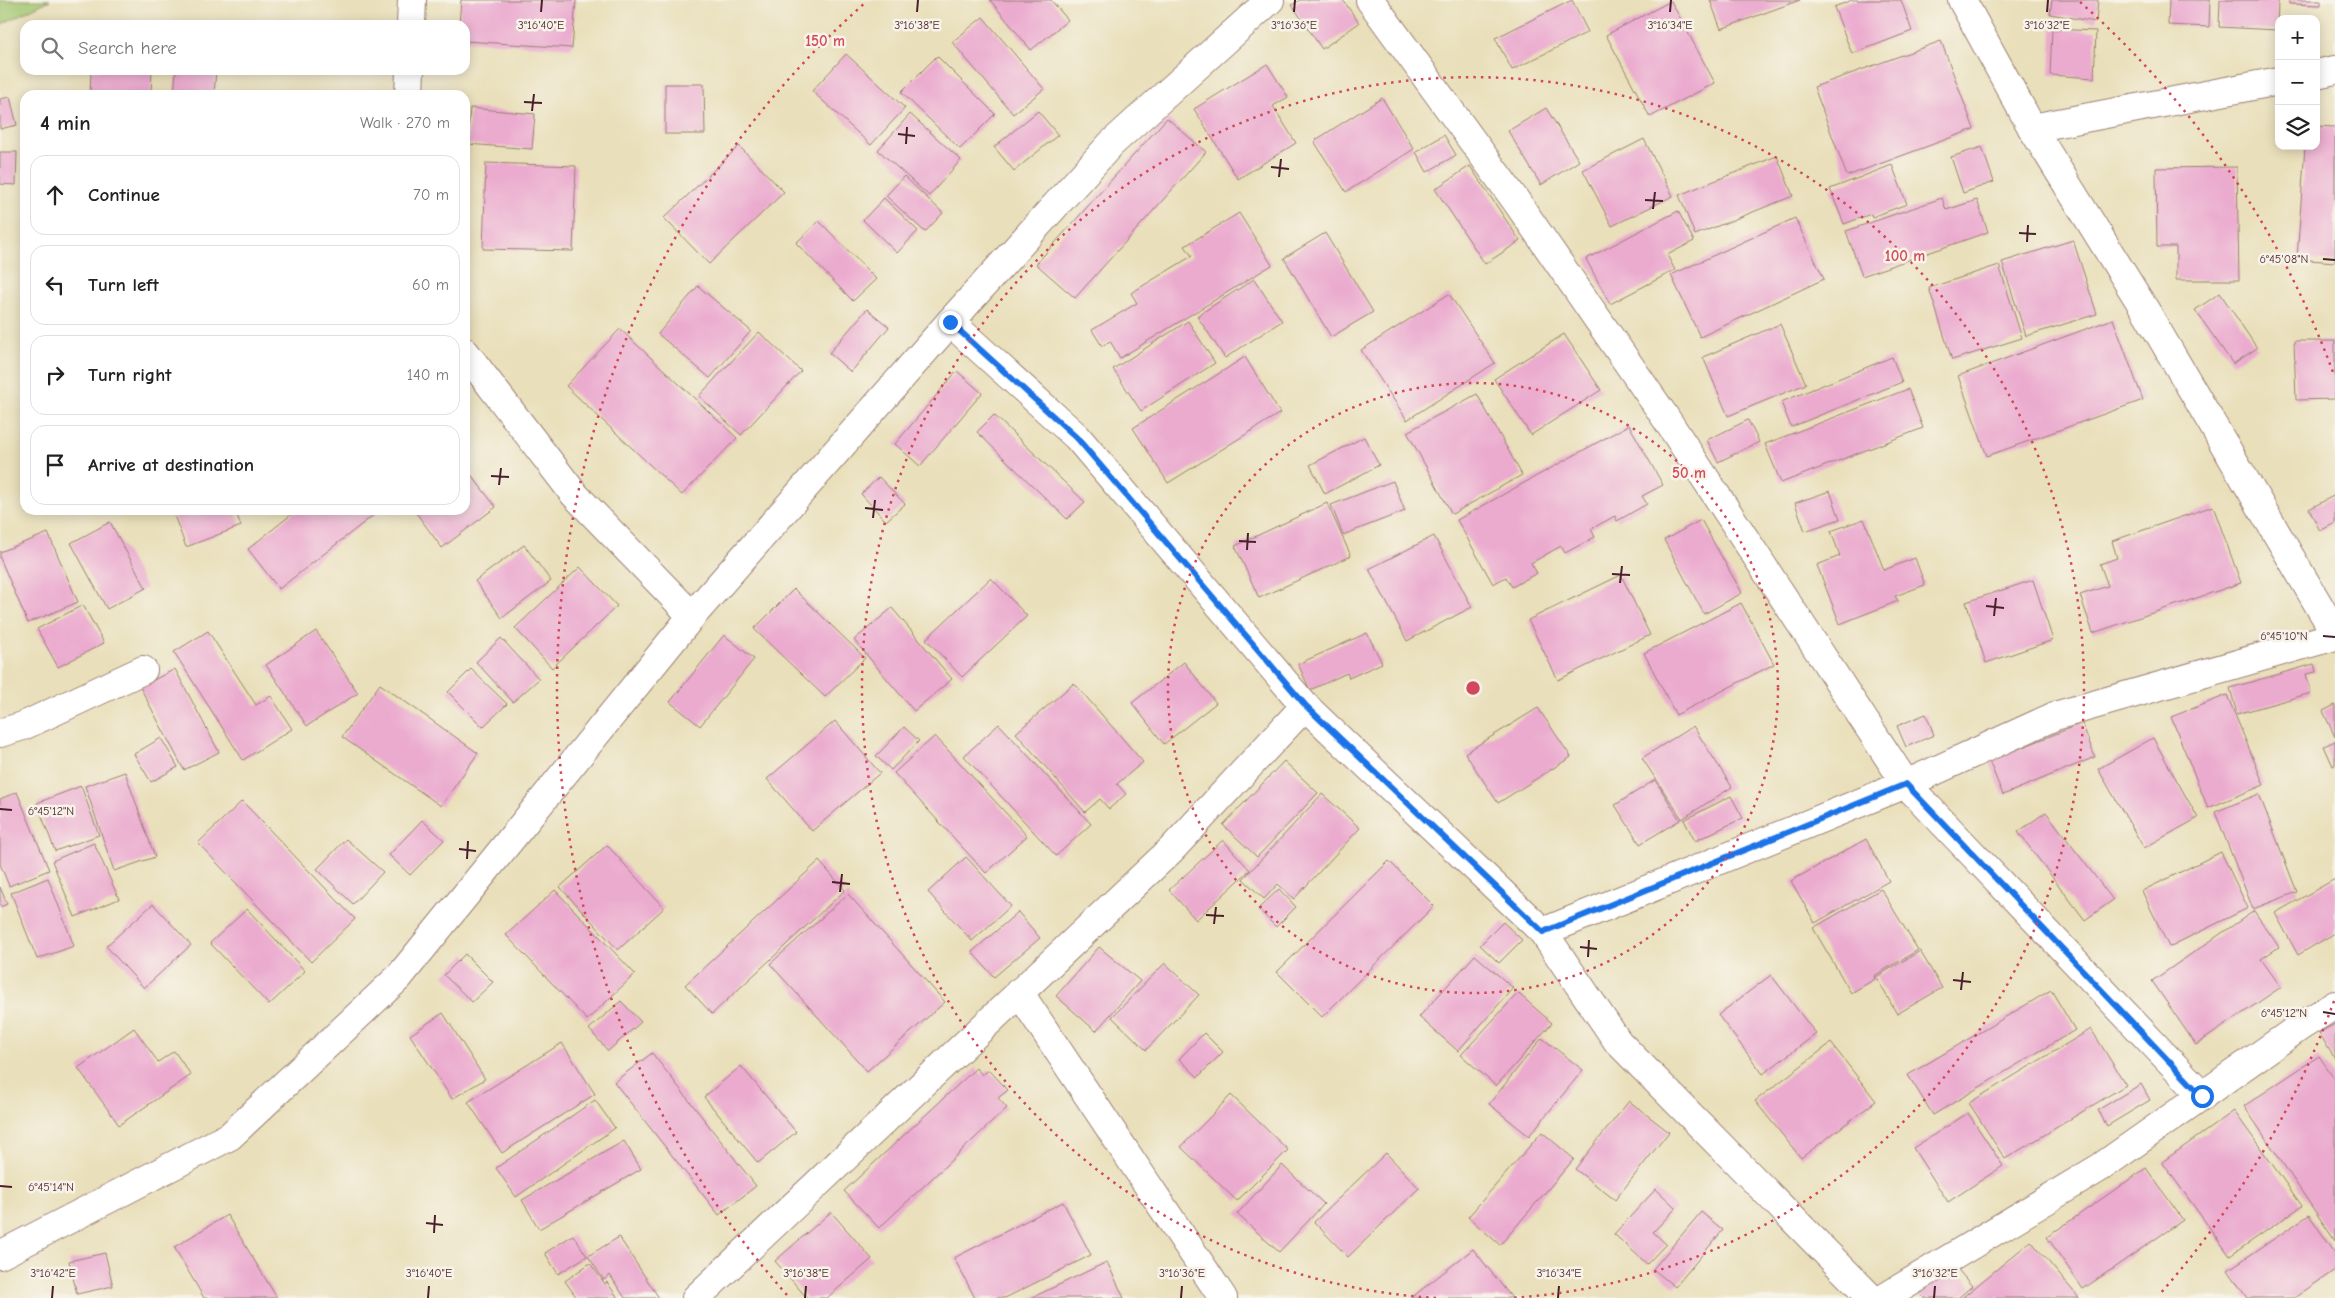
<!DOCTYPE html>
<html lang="en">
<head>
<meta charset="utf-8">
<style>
  :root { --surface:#fff; --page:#f2f2f2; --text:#222; --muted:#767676; --line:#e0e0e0 }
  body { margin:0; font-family:"Comic Neue",sans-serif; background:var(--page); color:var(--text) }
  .controls { position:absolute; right:15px; top:15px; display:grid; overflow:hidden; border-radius:10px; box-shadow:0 2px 12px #0003 }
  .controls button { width:45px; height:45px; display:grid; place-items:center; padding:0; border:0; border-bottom:1px solid var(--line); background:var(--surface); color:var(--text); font:25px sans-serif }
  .stop { position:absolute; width:15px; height:15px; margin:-11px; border:4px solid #1a73e8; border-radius:50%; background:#fff }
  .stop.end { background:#1a73e8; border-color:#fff; box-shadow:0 1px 5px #0008 }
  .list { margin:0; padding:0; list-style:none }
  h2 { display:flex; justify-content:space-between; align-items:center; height:65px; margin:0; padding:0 20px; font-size:21px }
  h2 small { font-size:16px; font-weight:400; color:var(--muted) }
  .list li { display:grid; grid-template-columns:32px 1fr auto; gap:15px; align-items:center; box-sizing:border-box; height:80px; margin:0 10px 10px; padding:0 10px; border:1px solid var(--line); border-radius:15px }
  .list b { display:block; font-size:19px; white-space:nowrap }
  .list em { font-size:16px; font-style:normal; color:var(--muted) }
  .icon { flex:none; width:28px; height:28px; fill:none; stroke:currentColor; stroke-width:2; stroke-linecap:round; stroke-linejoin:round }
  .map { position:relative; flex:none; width:2335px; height:1298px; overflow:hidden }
  .search { position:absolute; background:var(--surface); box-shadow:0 2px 12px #0003; left:20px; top:20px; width:450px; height:55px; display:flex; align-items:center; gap:12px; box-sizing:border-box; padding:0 18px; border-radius:15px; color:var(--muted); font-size:19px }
  .panel { position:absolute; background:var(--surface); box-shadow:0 2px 12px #0003; left:20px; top:90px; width:450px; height:425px; border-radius:15px }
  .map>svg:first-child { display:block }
  .green { fill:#a2c56e; stroke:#76724c }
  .building { fill:#ebabcf }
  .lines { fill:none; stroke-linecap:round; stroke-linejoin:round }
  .street-casing { stroke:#9a7f72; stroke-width:30 }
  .street { stroke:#fff; stroke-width:28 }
  .route { stroke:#1a73e8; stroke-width:6 }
  .ticks { fill:none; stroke:#4a1f2b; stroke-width:2 }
  .ring { fill:none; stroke:#d1495b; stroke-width:2.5; stroke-dasharray:2.5 5 }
  .ticks-label { font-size:12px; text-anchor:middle; fill:#4a1f2b; stroke:#f7f3e8; stroke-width:5; stroke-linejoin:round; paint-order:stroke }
  .centre { fill:#d1495b; stroke:#f7f3e8; stroke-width:2.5 }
  .ring-label { font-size:15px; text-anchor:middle; font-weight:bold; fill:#d1495b; stroke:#f7f3e8; stroke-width:5; stroke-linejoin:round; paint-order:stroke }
</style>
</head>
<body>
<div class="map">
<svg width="2335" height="1298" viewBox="0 0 2335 1298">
  <rect width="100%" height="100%" fill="#f7f3e8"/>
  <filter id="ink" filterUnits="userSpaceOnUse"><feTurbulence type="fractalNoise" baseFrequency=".02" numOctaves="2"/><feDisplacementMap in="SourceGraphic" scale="10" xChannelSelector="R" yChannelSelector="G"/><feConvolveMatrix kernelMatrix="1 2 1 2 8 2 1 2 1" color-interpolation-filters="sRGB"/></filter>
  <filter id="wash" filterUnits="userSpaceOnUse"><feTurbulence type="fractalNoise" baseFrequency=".0096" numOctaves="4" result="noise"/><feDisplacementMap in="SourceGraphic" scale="20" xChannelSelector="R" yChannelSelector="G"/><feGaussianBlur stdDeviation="1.12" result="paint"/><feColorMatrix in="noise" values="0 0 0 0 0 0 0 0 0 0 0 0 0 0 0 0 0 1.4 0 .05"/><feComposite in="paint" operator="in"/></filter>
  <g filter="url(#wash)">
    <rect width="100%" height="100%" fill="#e9dfba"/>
    <polygon class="green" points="0,0 50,0 0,25"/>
    <g id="blocks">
      <g class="building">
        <polygon points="461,0 576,0 572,48 465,41 465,25 459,25"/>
        <polygon points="990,0 1051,0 1068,20 1031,50"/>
        <polygon points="1300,0 1343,0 1359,23 1322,49 1292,5"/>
        <polygon points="1572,0 1588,32 1512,70 1495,38"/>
        <polygon points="1710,0 1800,0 1721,29"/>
        <polygon points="1852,0 1901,0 1912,31 1852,54 1834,7"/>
        <polygon points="2052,0 2098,0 2096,22 2050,14"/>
        <polygon points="2169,0 2210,0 2209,27 2168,25"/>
        <polygon points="2220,0 2278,0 2277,30 2219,27"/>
        <polygon points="2289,0 2321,0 2321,5 2289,4"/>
        <polygon points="1671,1 1715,83 1650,117 1606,35"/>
        <polygon points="983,17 1044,89 1013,114 952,42"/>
        <polygon points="2052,29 2096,31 2094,78 2050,75"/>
        <polygon points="1941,41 1974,129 1847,176 1814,87"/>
        <polygon points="846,54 905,108 871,145 812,91"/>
        <polygon points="937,56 995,114 960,149 901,92"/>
        <polygon points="1267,64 1288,97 1273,106 1296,143 1238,179 1194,109"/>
        <polygon points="91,70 152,70 151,95 90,95"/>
        <polygon points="176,70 216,70 214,95 174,95"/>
        <polygon points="665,84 704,84 705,134 665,134"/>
        <polygon points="10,97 17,125 0,129 0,99"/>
        <polygon points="1382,98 1414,149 1346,192 1314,141"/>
        <polygon points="470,108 535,114 532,149 467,144"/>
        <polygon points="1546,108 1579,161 1541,185 1508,131"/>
        <polygon points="1038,111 1058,135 1014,171 994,147"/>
        <polygon points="910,114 961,160 929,196 878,150"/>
        <polygon points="1167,118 1206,152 1075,298 1036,264"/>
        <polygon points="2316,126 2335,127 2335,262 2297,259 2305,146 2316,146"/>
        <polygon points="1444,135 1456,155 1427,172 1416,152"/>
        <polygon points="1644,139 1673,196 1612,226 1583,170"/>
        <polygon points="739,146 784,192 709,264 664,218"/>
        <polygon points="1982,147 1994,182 1963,193 1951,157"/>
        <polygon points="0,152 17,152 16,185 0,184"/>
        <polygon points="1777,156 1793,196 1695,235 1679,195"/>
        <polygon points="486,163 576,166 573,251 483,249"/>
        <polygon points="1892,165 1907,204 1872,217 1871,214 1844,224 1830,189"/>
        <polygon points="1470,166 1520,241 1485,264 1435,189"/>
        <polygon points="2237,167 2239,280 2176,280 2176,247 2157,247 2156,168"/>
        <polygon points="904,176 943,213 925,232 886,196"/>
        <polygon points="884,198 918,231 897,253 863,220"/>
        <polygon points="1942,198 1946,210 1977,200 1988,232 1862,276 1846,231"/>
        <polygon points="1678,211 1694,241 1667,255 1675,270 1610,304 1586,259"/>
        <polygon points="1239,213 1272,265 1120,358 1110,341 1102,346 1092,330 1137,303 1131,293 1192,256 1185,246"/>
        <polygon points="1795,218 1824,279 1700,337 1671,275"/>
        <polygon points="819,221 876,279 853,301 796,243"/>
        <polygon points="1325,233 1373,312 1331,337 1284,258"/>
        <polygon points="2073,240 2097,314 2026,336 2002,262"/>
        <polygon points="1999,265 2022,338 1952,360 1929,288"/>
        <polygon points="1254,279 1282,321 1225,358 1197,316"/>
        <polygon points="698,286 751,331 710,378 658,334"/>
        <polygon points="2220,293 2257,348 2233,364 2195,310"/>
        <polygon points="1449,294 1495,363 1407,420 1361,350"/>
        <polygon points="867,309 889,327 851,372 829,353"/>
        <polygon points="2113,319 2143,400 1987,456 1958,376"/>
        <polygon points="1188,321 1215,363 1141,411 1113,369"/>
        <polygon points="1780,324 1806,384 1728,416 1703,357"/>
        <polygon points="620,329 737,438 682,495 566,386"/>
        <polygon points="759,332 801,371 741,435 699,396"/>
        <polygon points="1564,334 1601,390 1531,435 1494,379"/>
        <polygon points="2294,341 2335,341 2335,399 2296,400"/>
        <polygon points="1245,357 1280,413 1168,483 1133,428"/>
        <polygon points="1892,357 1902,382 1791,427 1781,402"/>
        <polygon points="957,371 982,393 920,466 895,444"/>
        <polygon points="1908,389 1923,428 1781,483 1765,444"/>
        <polygon points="1477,394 1522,475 1452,514 1407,432"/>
        <polygon points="994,415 1085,502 1067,519 977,432"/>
        <polygon points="1748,420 1759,442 1718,462 1707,440"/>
        <polygon points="1629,425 1663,485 1642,496 1647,504 1617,521 1615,516 1591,529 1595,537 1565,553 1561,546 1531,563 1537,573 1512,587 1506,577 1493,584 1457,520"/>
        <polygon points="1364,437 1379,465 1325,494 1310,465"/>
        <polygon points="465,467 496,507 442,548 414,510 465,510"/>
        <polygon points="879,477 905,504 886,521 861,494"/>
        <polygon points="1393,481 1405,511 1343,535 1331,505"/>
        <polygon points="1830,491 1840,519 1805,531 1795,503"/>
        <polygon points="2335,495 2335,523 2320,531 2309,509"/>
        <polygon points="1327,503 1351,556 1259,598 1235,546"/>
        <polygon points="2213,506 2241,583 2093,633 2080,595 2108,586 2100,564 2117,558 2112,541"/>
        <polygon points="172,510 235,510 241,526 186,547"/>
        <polygon points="297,510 380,510 279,589 248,549"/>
        <polygon points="1864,519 1884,570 1915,558 1925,585 1895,596 1898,601 1840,624 1817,565 1840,556 1831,531"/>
        <polygon points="1701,520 1742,593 1704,614 1664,540"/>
        <polygon points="110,522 146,588 107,609 71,543"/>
        <polygon points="48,533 78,602 28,623 0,558 0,552"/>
        <polygon points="1434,536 1472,607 1407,641 1369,569"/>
        <polygon points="524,545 551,581 502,618 475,581"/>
        <polygon points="580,567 617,606 552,668 515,628"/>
        <polygon points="1621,575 1650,635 1558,680 1528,620"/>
        <polygon points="991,578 1027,616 962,677 926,639"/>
        <polygon points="2033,580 2053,640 1986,663 1966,602"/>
        <polygon points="794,589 865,658 825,697 754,629"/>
        <polygon points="1741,603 1774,664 1676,715 1644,653"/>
        <polygon points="83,605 104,643 58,667 37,629"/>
        <polygon points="892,608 952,679 914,711 854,640"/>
        <polygon points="208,631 256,705 271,696 292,729 243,760 174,652"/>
        <polygon points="316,631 358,693 307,726 266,665"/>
        <polygon points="1367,633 1382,663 1349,678 1347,673 1310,690 1298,664"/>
        <polygon points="724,635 754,659 700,726 670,702"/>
        <polygon points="501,638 539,679 513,702 476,662"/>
        <polygon points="1184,662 1216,703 1164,744 1132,703"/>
        <polygon points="2314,664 2316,672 2306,674 2311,693 2237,714 2230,688"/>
        <polygon points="175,669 219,752 184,770 140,687"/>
        <polygon points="471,669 507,704 483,727 448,692"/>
        <polygon points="1074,683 1143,762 1117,784 1126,794 1109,809 1100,799 1085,812 1016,733"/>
        <polygon points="380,684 478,753 441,806 342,737"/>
        <polygon points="2227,695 2264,785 2208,808 2171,717"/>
        <polygon points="2335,705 2335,737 2323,711"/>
        <polygon points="1538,708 1571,757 1498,803 1465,753"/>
        <polygon points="1926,714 1934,735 1906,747 1897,726"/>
        <polygon points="835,721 880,773 812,831 767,779"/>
        <polygon points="2082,723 2095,757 2003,795 1989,761"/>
        <polygon points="999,724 1091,824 1056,856 964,756"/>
        <polygon points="1693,726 1732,787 1682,819 1642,758"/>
        <polygon points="904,727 919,741 891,770 876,756"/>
        <polygon points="935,736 1027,836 986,873 894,773"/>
        <polygon points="161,738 178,767 151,782 134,754"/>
        <polygon points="2153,738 2198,818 2144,848 2098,769"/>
        <polygon points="2335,741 2335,765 2333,766 2324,746"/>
        <polygon points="1284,761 1318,793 1257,857 1223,825"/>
        <polygon points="125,772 155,857 114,871 85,786"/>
        <polygon points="1655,780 1680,820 1640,844 1615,805"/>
        <polygon points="81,786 99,835 55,851 37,803"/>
        <polygon points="17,792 49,870 9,886 0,864 0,799"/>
        <polygon points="1322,794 1360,828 1294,899 1278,884 1264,899 1243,879"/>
        <polygon points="2259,794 2297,892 2253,909 2215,812"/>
        <polygon points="1731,796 1743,818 1695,841 1684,820"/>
        <polygon points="242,801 355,919 311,962 198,843"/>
        <polygon points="2046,812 2113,900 2085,920 2018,832"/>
        <polygon points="422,820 444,840 410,875 389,855"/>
        <polygon points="346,839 383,872 353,904 317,869"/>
        <polygon points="1866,839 1889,881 1815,923 1791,881"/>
        <polygon points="1223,840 1250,870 1196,920 1169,890"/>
        <polygon points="94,843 119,899 75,917 52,861"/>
        <polygon points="607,845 664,908 618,950 560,887"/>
        <polygon points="2221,852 2248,908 2169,947 2142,891"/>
        <polygon points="966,857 1011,906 972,941 928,892"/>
        <polygon points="819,861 845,890 712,1014 685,985"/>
        <polygon points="1389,861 1434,906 1322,1017 1277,972"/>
        <polygon points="48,878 74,946 37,959 11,893"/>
        <polygon points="2335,879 2335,933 2298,955 2275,913"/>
        <polygon points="0,887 7,904 0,907"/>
        <polygon points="1279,889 1296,907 1276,927 1258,909"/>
        <polygon points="1881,889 1918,950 1874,976 1875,979 1851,993 1813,928"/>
        <polygon points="555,890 635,974 587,1020 506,935"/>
        <polygon points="848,894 945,1002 867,1071 770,964"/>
        <polygon points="153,904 191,945 144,988 106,946"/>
        <polygon points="247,909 305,971 269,1005 210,943"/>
        <polygon points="2254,911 2279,947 2261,959 2281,987 2196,1045 2152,981"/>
        <polygon points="1018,912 1040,938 994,977 972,952"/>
        <polygon points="1503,922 1522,940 1499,963 1480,945"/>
        <polygon points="1099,947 1140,981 1096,1031 1056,996"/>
        <polygon points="1920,951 1942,988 1897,1014 1876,977"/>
        <polygon points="465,954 493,982 472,1002 444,975"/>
        <polygon points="1475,955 1513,988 1458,1051 1419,1017"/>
        <polygon points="1165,963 1199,995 1146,1050 1112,1017"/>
        <polygon points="1771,975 1816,1034 1763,1074 1718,1015"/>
        <polygon points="2051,990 2075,1030 1933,1115 1908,1075"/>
        <polygon points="1518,993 1552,1023 1496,1086 1461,1055"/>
        <polygon points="621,1001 641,1022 608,1051 589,1029"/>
        <polygon points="443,1013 485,1079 452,1099 410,1035"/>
        <polygon points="2335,1024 2335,1059 2319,1033"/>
        <polygon points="134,1028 158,1062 174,1051 191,1075 119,1125 78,1068"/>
        <polygon points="2091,1029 2126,1085 2005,1159 1969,1103"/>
        <polygon points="1204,1033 1223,1052 1198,1077 1179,1059"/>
        <polygon points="1542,1038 1583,1070 1529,1136 1489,1104"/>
        <polygon points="562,1043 595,1094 502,1153 468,1102"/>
        <polygon points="1831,1043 1876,1101 1801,1158 1755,1101"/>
        <polygon points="652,1053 756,1186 719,1215 614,1082"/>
        <polygon points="2319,1056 2335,1079 2335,1241 2244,1106"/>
        <polygon points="741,1066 796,1132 758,1163 704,1097"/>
        <polygon points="976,1068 982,1075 989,1070 1008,1090 998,1098 1007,1108 879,1228 844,1191"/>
        <polygon points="2141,1084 2150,1100 2107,1126 2098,1110"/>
        <polygon points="1231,1095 1288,1150 1237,1201 1181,1147"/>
        <polygon points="595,1100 615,1128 516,1197 496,1168"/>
        <polygon points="1629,1101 1669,1132 1615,1200 1575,1169"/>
        <polygon points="2234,1111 2302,1206 2230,1256 2162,1162"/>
        <polygon points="1968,1113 2003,1166 1948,1202 1913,1148"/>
        <polygon points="1542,1132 1574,1159 1500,1245 1468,1217"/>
        <polygon points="624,1141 641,1169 539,1229 522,1200"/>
        <polygon points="1386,1153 1419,1188 1348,1257 1314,1222"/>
        <polygon points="1282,1165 1324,1204 1279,1252 1237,1214"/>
        <polygon points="2146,1168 2183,1220 2083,1289 2047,1237"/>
        <polygon points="1656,1189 1676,1208 1653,1232 1666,1244 1647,1264 1614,1234"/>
        <polygon points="1063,1202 1091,1255 1005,1298 975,1298 954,1258"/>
        <polygon points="831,1212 872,1259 827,1298 807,1298 775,1261"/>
        <polygon points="1701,1212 1723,1230 1675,1287 1653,1269"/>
        <polygon points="227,1215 277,1298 204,1298 174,1247"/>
        <polygon points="2309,1215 2335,1253 2335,1270 2294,1298 2247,1298 2228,1270"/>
        <polygon points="573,1235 587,1256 558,1274 545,1253"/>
        <polygon points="619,1237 659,1298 625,1298 610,1275 604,1280 588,1256"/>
        <polygon points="2031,1241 2079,1298 1962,1298"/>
        <polygon points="1473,1249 1512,1298 1411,1298"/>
        <polygon points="105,1253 113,1286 77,1294 69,1261"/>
        <polygon points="1107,1262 1124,1298 1031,1298"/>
        <polygon points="590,1263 605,1284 607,1282 618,1298 577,1298 565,1281"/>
        <polygon points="1954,1265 1972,1286 1958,1298 1924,1298 1920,1294"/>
      </g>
    </g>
  </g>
  <g filter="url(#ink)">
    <use href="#blocks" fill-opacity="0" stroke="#9a7f72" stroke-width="1"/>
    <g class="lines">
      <g class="street-casing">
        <g id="street">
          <polyline points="1370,0 1516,201 1663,414 1906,784 2203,1096"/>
          <polyline points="1962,0 2032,128 2147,313 2335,633"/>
          <polyline points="411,25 412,0"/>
          <polyline points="2316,74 2335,70"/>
          <polyline points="409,95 410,70"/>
          <polyline points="2032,128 2279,81"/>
          <polyline points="950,322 1077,437 1305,706 1543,932 1618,1042 1871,1298"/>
          <polyline points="465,352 574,494 692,616"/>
          <polyline points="0,733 23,726 143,670"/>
          <polyline points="1543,932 1906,784 2055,716 2335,636"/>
          <polyline points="1019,992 1223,1298"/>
          <polyline points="0,1255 230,1136 399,977 692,616 950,322 1111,144 1270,0"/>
          <polyline points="696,1298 1172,849 1305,706"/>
          <polyline points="1884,1298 2101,1167 2301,1026 2335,1005"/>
        </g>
      </g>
      <use href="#street" class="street"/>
    </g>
  </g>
  <g class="lines" filter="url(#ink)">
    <polyline class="route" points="950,322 1077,438 1306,706 1543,932 1906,784 2202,1096"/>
  </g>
  <path class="ticks" d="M541,12L542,0M917,12L918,0M1294,12L1295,0M1670,12L1671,0M2047,12L2048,0M524,102L542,103M532,111L534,94M898,134L915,136M906,144L907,127M1271,167L1289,169M1279,177L1281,159M1645,200L1663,201M1653,209L1655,192M2019,233L2036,234M2027,242L2028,225M2323,259L2335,260M491,476L509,477M499,485L501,468M865,508L883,510M873,518L875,500M1239,541L1256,542M1247,550L1248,533M1612,574L1630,575M1620,583L1622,566M1986,606L2004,608M1994,616L1996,598M2323,636L2335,637M0,809L12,810M459,849L476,851M467,859L468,841M832,882L850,884M840,892L842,874M1206,915L1224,916M1214,924L1216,907M1580,947L1597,949M1588,957L1589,940M1953,980L1971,982M1961,990L1963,972M2323,1012L2335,1014M0,1186L12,1187M426,1223L443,1225M434,1233L435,1215M52,1298L53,1286M428,1298L429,1286M805,1298L806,1286M1181,1298L1182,1286M1558,1298L1559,1286M1934,1298L1935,1286"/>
  <g class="ring">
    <circle cx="1473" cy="688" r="305"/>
    <path d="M1436 1298A611 611 0 1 1 1510 1298"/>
    <path d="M2334 1001A916 916 0 0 1 2159 1295M787 1295A916 916 0 0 1 866 2M2080 2A916 916 0 0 1 2334 375"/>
  </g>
  <g class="ticks-label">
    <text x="1670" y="29">3°16'34"E</text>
    <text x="541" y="29">3°16'40"E</text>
    <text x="917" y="29">3°16'38"E</text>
    <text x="1294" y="29">3°16'36"E</text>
    <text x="2047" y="29">3°16'32"E</text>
    <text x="2284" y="263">6°45'08"N</text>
    <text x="2284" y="640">6°45'10"N</text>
    <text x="51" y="815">6°45'12"N</text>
    <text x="2284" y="1017">6°45'12"N</text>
    <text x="51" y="1191">6°45'14"N</text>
    <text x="53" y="1277">3°16'42"E</text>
    <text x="429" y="1277">3°16'40"E</text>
    <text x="806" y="1277">3°16'38"E</text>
    <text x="1182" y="1277">3°16'36"E</text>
    <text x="1559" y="1277">3°16'34"E</text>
    <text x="1935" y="1277">3°16'32"E</text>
  </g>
  <circle cx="1473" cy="688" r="8" class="centre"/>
  <g class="ring-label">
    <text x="825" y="46">150 m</text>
    <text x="1905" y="261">100 m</text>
    <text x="1689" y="478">50 m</text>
  </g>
</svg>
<div class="controls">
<button>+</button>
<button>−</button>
<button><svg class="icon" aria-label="layers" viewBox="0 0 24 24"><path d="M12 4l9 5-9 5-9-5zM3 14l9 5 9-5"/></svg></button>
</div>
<div class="stop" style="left:2202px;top:1096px"></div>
<div class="stop end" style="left:950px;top:322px"></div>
<div class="search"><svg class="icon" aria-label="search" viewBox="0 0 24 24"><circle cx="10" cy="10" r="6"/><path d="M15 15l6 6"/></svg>Search here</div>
<section class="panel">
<h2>4 min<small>Walk · 270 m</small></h2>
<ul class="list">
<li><svg class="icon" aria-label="ahead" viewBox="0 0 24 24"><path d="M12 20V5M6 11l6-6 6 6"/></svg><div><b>Continue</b></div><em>70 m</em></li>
<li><svg class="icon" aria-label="left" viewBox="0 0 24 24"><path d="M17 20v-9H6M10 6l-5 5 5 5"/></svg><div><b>Turn left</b></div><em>60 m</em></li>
<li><svg class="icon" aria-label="right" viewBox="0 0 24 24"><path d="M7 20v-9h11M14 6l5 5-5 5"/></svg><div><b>Turn right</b></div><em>140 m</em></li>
<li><svg class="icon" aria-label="arrive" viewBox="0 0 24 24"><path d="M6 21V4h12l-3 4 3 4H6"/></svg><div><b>Arrive at destination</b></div></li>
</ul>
</section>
</div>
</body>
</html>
